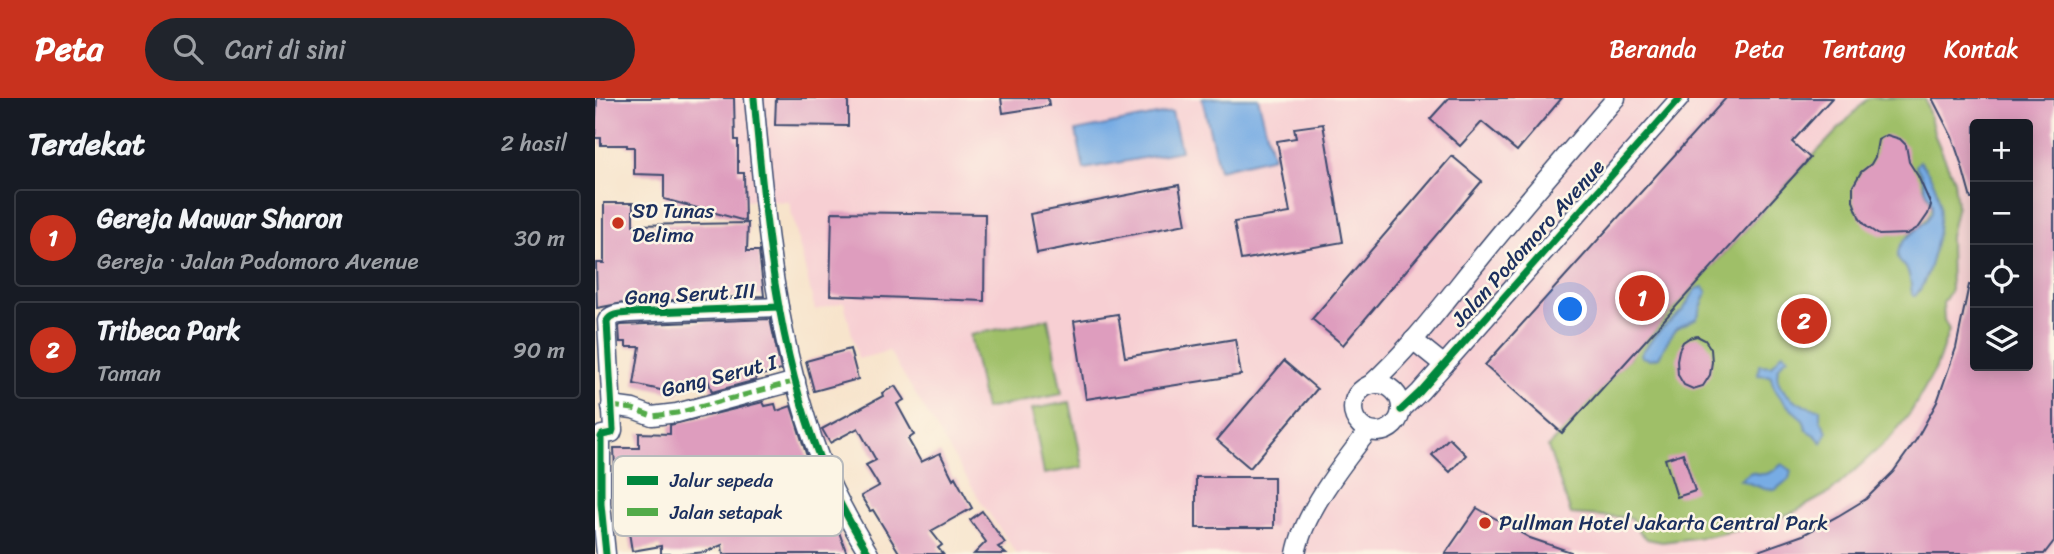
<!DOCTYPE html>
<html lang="id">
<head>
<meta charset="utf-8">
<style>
  :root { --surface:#171b24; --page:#20242c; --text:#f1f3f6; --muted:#9ea1a6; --line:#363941; --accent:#c8321e }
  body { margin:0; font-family:Sriracha,sans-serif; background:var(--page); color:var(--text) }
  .controls { position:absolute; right:21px; top:21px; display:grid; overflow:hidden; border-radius:7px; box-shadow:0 4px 18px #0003 }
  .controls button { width:63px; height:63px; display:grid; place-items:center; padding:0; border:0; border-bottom:2px solid var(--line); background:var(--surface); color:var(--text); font:35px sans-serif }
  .you { position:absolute; left:976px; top:212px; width:24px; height:24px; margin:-18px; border:5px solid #fff; border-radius:50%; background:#1a73e8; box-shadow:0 0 0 10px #1a73e833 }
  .badge { display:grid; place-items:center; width:46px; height:46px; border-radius:50%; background:var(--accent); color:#fff; font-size:23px; font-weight:700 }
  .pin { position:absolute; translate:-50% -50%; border:4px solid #fff; box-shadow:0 2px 7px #0006 }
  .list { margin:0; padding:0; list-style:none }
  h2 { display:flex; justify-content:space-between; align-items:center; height:91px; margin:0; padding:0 28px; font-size:30px }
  h2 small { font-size:23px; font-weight:400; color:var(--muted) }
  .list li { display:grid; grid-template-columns:46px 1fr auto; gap:21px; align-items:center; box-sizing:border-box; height:98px; margin:0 14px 14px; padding:0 14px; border:2px solid var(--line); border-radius:7px }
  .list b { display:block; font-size:26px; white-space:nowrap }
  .list p { margin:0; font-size:23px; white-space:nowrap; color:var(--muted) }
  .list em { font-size:23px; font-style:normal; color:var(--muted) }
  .icon { flex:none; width:38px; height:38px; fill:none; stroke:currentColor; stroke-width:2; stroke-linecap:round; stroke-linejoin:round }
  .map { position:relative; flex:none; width:1459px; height:456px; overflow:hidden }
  header { display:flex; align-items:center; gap:42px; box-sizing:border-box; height:98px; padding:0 35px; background:var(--accent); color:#fff }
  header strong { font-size:33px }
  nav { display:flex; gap:38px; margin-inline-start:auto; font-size:24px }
  .search { width:490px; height:63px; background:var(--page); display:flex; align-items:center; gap:18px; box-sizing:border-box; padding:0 24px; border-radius:38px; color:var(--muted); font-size:26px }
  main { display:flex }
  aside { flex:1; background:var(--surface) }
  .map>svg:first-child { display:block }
  .built { fill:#f7cfd3; fill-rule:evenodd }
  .green { fill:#9fbf67; stroke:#5d7762; stroke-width:2 }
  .water { fill:#77ace4; stroke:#496ea1; stroke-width:2 }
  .building { fill:#de9dbe }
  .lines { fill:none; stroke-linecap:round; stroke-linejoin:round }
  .minor-casing { stroke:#3c4a6e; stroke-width:21 }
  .minor { stroke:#fff; stroke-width:18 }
  .quiet { stroke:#52ab49; stroke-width:5; stroke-dasharray:10 5; stroke-linecap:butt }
  .cycleway-casing { stroke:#fcf5e5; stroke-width:11 }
  .cycleway { stroke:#00873e; stroke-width:7 }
  .poi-dot { fill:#c8321e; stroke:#fcf5e5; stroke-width:2.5 }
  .labels { text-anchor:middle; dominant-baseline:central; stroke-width:5; stroke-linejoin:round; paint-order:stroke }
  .poi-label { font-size:21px; fill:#1b2f5e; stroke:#fcf5e5; text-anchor:start }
  .street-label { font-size:21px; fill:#1b2f5e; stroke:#fcf5e5 }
  .key { fill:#fcf5e5; stroke:#b8babc; stroke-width:2 }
  .key-label { font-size:19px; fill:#1b2f5e }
</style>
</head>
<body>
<header>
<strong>Peta</strong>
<div class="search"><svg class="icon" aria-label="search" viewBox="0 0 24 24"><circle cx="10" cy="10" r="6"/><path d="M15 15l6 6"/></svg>Cari di sini</div>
<nav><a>Beranda</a><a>Peta</a><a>Tentang</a><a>Kontak</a></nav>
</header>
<main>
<aside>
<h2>Terdekat<small>2 hasil</small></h2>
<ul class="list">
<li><span class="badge">1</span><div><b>Gereja Mawar Sharon</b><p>Gereja · Jalan Podomoro Avenue</p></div><em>30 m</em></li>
<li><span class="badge">2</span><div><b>Tribeca Park</b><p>Taman</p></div><em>90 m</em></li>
</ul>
</aside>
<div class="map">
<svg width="1459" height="456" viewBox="0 0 1459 456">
  <rect width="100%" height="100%" fill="#fcf5e5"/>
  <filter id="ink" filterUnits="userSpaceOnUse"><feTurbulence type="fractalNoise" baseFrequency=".0143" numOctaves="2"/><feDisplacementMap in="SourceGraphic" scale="14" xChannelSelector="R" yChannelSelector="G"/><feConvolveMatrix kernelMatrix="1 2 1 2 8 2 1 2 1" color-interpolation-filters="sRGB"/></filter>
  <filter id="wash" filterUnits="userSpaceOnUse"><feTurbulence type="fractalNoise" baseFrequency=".00686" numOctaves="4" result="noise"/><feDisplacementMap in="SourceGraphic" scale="28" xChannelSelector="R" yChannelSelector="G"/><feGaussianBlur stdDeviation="1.57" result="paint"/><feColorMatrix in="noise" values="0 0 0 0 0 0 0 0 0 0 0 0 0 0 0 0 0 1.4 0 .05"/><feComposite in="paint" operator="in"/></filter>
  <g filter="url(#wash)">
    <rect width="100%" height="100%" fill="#f7e3ca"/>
    <path class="built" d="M63,0H1459V456H422L388,407L294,253L263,261L249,204L220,212L194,104L68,98ZM1380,26H1433V268H1380Z"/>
    <g class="green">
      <polygon points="1273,0 1330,0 1340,38 1359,82 1362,107 1355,139 1356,192 1348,205 1349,222 1354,232 1341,270 1316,314 1296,339 1236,394 1201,413 1165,427 1116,438 1067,444 1052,441 1043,432 1037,420 976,416 953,349 1202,75"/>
      <polygon points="453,221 467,296 390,311 375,237"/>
      <polygon points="475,304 488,369 449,376 437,311"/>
    </g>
    <g class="water">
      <polygon points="607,0 663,0 678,59 624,72"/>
      <polygon points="577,14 586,53 489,71 481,33"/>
      <path d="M1325,63C1334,75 1342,87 1344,103C1347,126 1336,181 1320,198L1317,196C1316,189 1316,181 1313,174C1309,167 1302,164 1303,155C1306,135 1339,127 1337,108C1337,103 1332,97 1331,93C1327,82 1329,78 1321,68Z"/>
      <polygon points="1108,189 1112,194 1102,220 1082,230 1073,242 1064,259 1055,261 1047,259 1046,256 1062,235 1088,212 1101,191"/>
      <path d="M1188,254L1193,259C1164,280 1200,310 1225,311V321L1232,333L1227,345L1221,338L1211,332C1210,319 1202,317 1194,309C1186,301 1177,289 1176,278L1163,277L1164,267L1177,268Z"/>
      <path d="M1187,366L1196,373L1194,381L1180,392L1170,391L1145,382L1156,374C1170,379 1177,375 1187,366Z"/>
    </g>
    <g id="blocks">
      <g class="building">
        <polygon points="2,0 139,0 140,42 143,42 143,75 149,75 150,123 69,101 69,77 39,76 39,49 32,49 32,47 6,47 6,40 0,40"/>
        <polygon points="181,0 253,0 253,28 180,27"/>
        <polygon points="406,0 453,0 454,8 408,15"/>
        <polygon points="854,0 967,0 922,53 887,24 865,48 835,21"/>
        <polygon points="1131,0 1237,0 1197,44 1215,60 967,335 890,267"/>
        <polygon points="1337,0 1459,0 1459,443 1449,456 1161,456 1160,454 1208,437 1243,418 1271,401 1298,374 1321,342 1342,304 1361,250 1374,187 1380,188 1380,268 1433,268 1433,26 1380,26 1380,101 1376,101 1366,65 1357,39"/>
        <polygon points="728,26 748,144 646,162 639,124 695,115 682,43 701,40 699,30"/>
        <polygon points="1292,37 1305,41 1311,47 1314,64 1323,78 1336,107 1333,116 1324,129 1312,136 1284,137 1272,129 1265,121 1258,103 1258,88 1266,74 1276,66 1280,59 1283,42"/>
        <polygon points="857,58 887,83 748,247 717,221"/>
        <polygon points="584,87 591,126 442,155 435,116"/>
        <polygon points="9,105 38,105 38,127 153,125 152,153 164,153 169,198 33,204 2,210 1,165 9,165"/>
        <polygon points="237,114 390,116 389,203 235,197"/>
        <polygon points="523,216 530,259 640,241 646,277 491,301 479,223"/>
        <polygon points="175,221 186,272 160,279 161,282 117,294 112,279 86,288 83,296 39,286 45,249 31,249 31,244 25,244 24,228 26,227"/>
        <polygon points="1102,238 1110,242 1116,251 1117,264 1115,277 1108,288 1098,291 1089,287 1083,277 1082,262 1084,252 1088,244 1094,240"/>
        <polygon points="255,251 263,281 219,293 211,263"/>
        <polygon points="689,263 722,291 655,370 622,342"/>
        <polygon points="300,288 309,302 302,306 319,337 313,341 326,364 345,355 358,381 360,379 377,410 336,433 347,447 343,450 348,456 305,456 278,412 275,413 266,398 284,388 271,367 281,362 263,330 235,345 227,331 288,298 287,295"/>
        <polygon points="168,304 170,308 180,306 182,313 196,308 214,365 243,426 244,434 252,456 128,456 127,447 110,454 92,456 66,456 66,448 37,453 24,371 20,371 19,350 44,350 44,335 75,336 75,327"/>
        <polygon points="854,340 871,357 855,374 837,357"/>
        <polygon points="1088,355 1100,393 1082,399 1070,361"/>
        <rect x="601" y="379" width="78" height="51"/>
        <polygon points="882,410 935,440 976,454 976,456 850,456"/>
        <polygon points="387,413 410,445 403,449 411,456 379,456 391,444 375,422"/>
      </g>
    </g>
  </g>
  <g filter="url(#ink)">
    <use href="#blocks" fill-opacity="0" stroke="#3c4a6e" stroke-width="2"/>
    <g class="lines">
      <g class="minor-casing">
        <g id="minor">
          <path d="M159,0C170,121 181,247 225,361C238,394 255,425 274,456"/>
          <polyline points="818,242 849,267"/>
          <circle cx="782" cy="310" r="24"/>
          <path d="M775,287C817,249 851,202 887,158C930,105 976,52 1021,0"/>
          <polyline points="16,308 38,311 57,318 82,315 201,283"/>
          <polyline points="806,312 825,294 1085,0"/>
          <path d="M11,456L6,406V339L7,337L17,335L18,332L12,223C16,215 26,216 34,215L184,209"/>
          <path d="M701,456C708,416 748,365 773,333"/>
        </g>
      </g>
      <use href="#minor" class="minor"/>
      <polyline class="quiet" points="16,308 38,311 57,318 82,315 201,283"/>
      <g class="cycleway-casing">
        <g id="cycleway">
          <path d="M159,0C170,121 181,247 225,361C238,394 255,425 274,456"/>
          <polyline points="806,312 825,294 1085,0"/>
          <path d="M11,456L6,406V339L7,337L17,335L18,332L12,223C16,215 26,216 34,215L184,209"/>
        </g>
      </g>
      <use href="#cycleway" class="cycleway"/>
    </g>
  </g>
  <g class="poi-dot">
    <circle cx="23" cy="125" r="7"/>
    <circle cx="890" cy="425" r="7"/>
  </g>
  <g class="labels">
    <g class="poi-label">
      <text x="37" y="113">SD Tunas<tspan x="37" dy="24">Delima</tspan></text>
      <text x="904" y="425">Pullman Hotel Jakarta Central Park</text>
    </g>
    <g class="street-label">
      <text transform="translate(933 145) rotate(-48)">Jalan Podomoro Avenue</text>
      <text transform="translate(95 196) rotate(-3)">Gang Serut III</text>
      <text transform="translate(124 278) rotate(-14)">Gang Serut I</text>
    </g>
  </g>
  <rect x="18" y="358" width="230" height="80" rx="10" class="key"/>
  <rect x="32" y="378" width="31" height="9" fill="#00873e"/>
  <rect x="32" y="410" width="31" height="8" fill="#52ab49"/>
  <g class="key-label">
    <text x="75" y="389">Jalur sepeda</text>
    <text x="75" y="421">Jalan setapak</text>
  </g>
</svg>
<div class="controls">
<button>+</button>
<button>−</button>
<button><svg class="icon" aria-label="locate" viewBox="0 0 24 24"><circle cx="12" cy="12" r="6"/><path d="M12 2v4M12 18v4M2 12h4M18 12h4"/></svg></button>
<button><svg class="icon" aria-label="layers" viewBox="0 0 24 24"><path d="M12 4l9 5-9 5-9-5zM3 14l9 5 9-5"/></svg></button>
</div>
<div class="you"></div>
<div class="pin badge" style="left:1047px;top:200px">1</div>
<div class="pin badge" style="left:1209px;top:223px">2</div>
</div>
</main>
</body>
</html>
